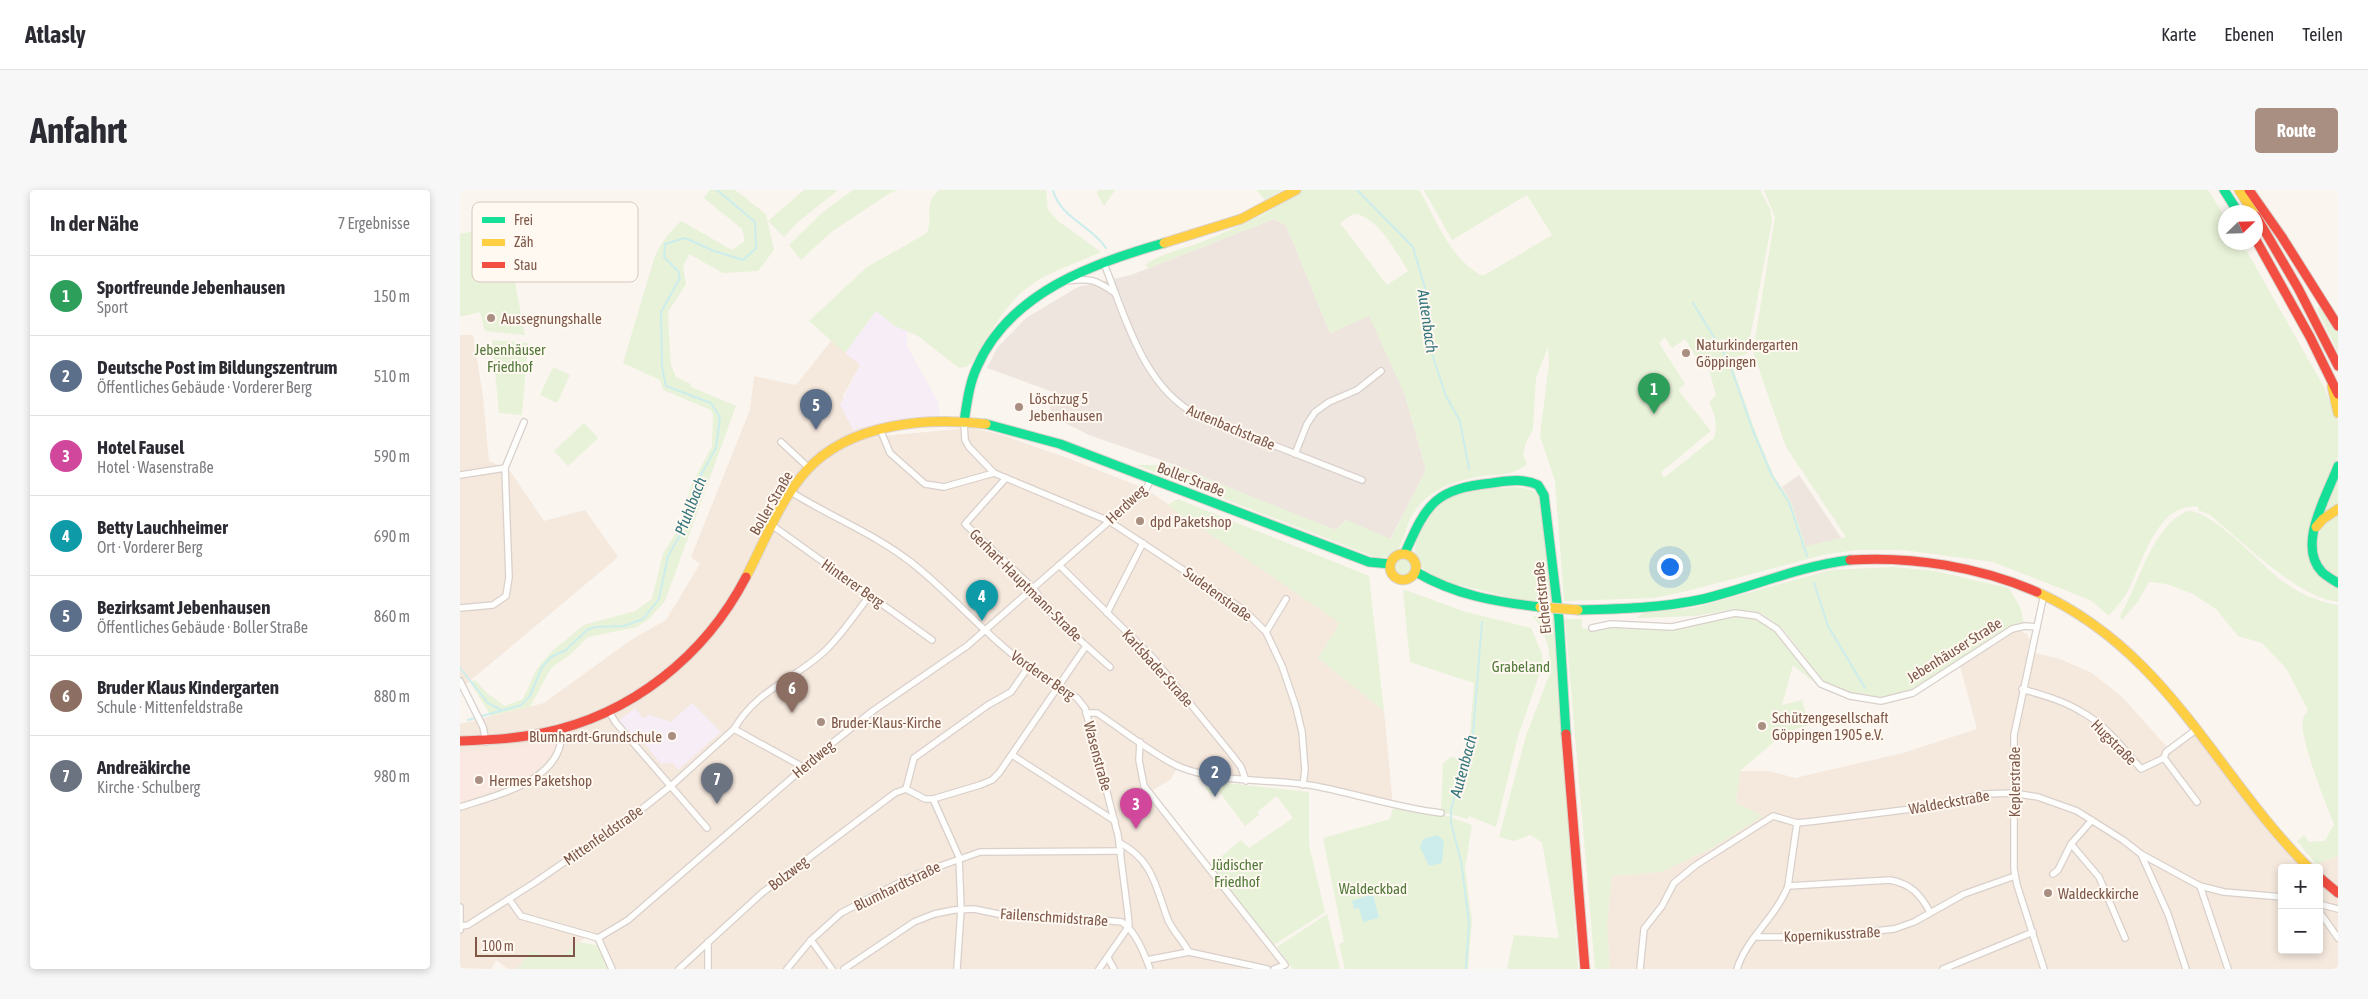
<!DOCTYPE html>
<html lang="de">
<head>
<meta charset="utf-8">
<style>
  :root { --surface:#fff; --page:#f7f7f7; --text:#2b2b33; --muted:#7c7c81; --line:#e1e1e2; --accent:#a98e82 }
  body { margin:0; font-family:"Asap Condensed",sans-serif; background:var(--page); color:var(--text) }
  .controls { position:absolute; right:15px; bottom:15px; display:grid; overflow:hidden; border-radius:5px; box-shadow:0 2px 8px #0003 }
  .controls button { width:45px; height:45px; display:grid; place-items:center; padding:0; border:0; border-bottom:1px solid var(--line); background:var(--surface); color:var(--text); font:25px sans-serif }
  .compass { position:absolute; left:1758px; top:15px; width:45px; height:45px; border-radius:50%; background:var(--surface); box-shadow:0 2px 8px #0003; rotate:67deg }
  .scale { position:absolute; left:15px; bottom:12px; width:100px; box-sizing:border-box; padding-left:5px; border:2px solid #7e5748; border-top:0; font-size:14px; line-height:18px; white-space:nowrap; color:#7e5748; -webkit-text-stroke:4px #fff9f2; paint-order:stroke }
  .you { position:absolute; left:1209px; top:376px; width:18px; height:18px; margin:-12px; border:4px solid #fff; border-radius:50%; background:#1a73e8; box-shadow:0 0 0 8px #1a73e833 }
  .badge { display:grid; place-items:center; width:32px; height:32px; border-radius:50%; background:var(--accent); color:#fff; font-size:16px; font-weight:700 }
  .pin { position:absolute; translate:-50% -41px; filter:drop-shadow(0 1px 2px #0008) }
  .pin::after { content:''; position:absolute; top:26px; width:18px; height:15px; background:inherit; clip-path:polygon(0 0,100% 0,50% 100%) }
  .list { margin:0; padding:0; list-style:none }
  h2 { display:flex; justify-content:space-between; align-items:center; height:65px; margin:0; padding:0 20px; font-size:21px }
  h2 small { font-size:16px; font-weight:400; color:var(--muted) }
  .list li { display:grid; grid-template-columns:32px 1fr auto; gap:15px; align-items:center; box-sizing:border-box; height:80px; padding:0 20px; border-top:1px solid var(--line) }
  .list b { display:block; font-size:19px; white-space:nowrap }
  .list p { margin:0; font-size:16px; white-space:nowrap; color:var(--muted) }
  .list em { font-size:16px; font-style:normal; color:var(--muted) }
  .map { position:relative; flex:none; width:1878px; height:779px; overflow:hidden; border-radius:5px }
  header { display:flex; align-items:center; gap:30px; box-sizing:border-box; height:70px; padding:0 25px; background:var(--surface); border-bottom:1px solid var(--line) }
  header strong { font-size:24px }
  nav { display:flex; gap:28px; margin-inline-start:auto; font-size:18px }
  .intro { display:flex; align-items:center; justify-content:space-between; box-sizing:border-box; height:120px; padding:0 30px }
  h1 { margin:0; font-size:35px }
  .button { padding:12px 22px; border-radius:5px; background:var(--accent); color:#fff; font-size:18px; font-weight:700 }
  main { display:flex; gap:30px; padding:0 30px }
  aside { flex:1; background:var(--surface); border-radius:5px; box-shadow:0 2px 8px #0003 }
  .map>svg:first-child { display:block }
  .residential { fill:#f5e8dd }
  .commercial { fill:#fae9e2 }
  .industrial { fill:#ede5de }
  .education { fill:#f6edf6 }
  .green { fill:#e8f2d8; fill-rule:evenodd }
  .water { fill:#cdeded }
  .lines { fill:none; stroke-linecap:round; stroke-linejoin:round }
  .stream { stroke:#cdeded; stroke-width:2 }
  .street-casing { stroke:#d9d0cb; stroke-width:8 }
  .fast-casing { stroke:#dbd2cc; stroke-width:11 }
  .slow-casing { stroke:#dbd2cc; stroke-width:11 }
  .jam-casing { stroke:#dbd2cc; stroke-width:11 }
  .street { stroke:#fefefd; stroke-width:5.5 }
  .fast { stroke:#16e098; stroke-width:9 }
  .slow { stroke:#ffcf43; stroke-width:9 }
  .jam { stroke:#f24e42; stroke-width:9 }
  .slow-bridge-casing { stroke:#dbd2cc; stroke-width:11; stroke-linecap:butt }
  .slow-bridge { stroke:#ffcf43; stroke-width:9 }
  .poi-dot { fill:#a98e82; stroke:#fff9f2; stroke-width:2 }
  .labels { text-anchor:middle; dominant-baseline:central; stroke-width:4; stroke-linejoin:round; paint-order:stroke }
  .poi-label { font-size:15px; fill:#7e5748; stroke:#fff9f2; text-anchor:start }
  .park-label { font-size:15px; fill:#517839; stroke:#fff9f2 }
  .street-label { font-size:15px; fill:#7e5748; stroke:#fff9f2 }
  .water-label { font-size:16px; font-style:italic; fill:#36767d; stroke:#fff9f2 }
  .key { fill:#fff9f2; stroke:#d8c8bf; stroke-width:1 }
  .key-label { font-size:14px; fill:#7e5748 }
</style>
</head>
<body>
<header>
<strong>Atlasly</strong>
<nav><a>Karte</a><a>Ebenen</a><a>Teilen</a></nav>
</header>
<div class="intro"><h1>Anfahrt</h1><a class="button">Route</a></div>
<main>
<aside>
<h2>In der Nähe<small>7 Ergebnisse</small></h2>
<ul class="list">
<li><span class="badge" style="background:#2e9e5b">1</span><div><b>Sportfreunde Jebenhausen</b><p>Sport</p></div><em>150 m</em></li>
<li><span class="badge" style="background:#5c6f8a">2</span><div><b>Deutsche Post im Bildungszentrum</b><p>Öffentliches Gebäude · Vorderer Berg</p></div><em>510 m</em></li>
<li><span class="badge" style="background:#d1479c">3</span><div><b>Hotel Fausel</b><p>Hotel · Wasenstraße</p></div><em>590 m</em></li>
<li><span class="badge" style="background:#0f9aa8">4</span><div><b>Betty Lauchheimer</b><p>Ort · Vorderer Berg</p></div><em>690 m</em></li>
<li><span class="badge" style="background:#5c6f8a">5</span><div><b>Bezirksamt Jebenhausen</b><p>Öffentliches Gebäude · Boller Straße</p></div><em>860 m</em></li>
<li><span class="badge" style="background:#8d6e63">6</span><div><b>Bruder Klaus Kindergarten</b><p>Schule · Mittenfeldstraße</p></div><em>880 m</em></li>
<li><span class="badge" style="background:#6b7280">7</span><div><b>Andreäkirche</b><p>Kirche · Schulberg</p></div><em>980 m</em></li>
</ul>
</aside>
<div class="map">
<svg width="1878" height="779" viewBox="0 0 1878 779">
  <rect width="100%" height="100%" fill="#faf5ef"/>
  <g class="residential">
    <polygon points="0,145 13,145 23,207 29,271 50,281 84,331 125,320 158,367 0,499"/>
    <polygon points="372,150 400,175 383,206 393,239 419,233 423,246 511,238 542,245 610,269 686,299 880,433 858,468 924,521 933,617 864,599 717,578 711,589 690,602 822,770 822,779 152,779 138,748 129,745 96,769 71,761 57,779 48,779 36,770 31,779 0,778 0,534 84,513 171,450 206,430 240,374 231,367 290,220 294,186 336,195"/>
    <polygon points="1551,437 1567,444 1570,450 1567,461 1600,469 1632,483 1663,508 1707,557 1730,540 1842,678 1822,678 1822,760 1859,760 1859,678 1846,678 1878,666 1878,779 1150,779 1147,733 1152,686 1201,682 1252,658 1302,626 1276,613 1280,581 1309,581 1335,588 1443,563 1517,539 1499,472"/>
  </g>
  <polygon class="commercial" points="91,551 97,553 95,562 73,583 61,591 0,612 0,561 30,561"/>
  <g class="industrial">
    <polygon points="814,29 826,35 870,143 909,125 945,205 966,280 930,350 886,330 876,340 842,328 718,276 629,245 593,227 590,218 593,202 527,178 537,158 566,128 618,97 671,85"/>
    <polygon points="1339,285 1382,349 1346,357 1331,312 1322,297"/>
  </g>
  <g class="education">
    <polygon points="416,121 435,136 447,141 447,156 478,212 480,225 419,233 393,240 380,215 400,175 385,163"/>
    <polygon points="232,513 261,542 218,580 213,573 201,574 182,550 171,551 156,533 175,518 183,528 190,525 211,532"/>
  </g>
  <g class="green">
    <path d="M250,0H275L306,24L314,60L298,81L263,83L229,64L223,77L226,94L208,122L209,146L211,175L216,187L231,194V197L276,216L205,411L189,429L177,437L128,447L111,464L91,478L70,517L31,526L10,492L15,490L28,504L45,516L63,509L76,480L92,461L124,435L175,421L192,409L203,364L223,331L230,298L252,256L253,225L251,220L203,200L200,190L163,173L194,69C200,53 209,43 221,31L272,60L285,51L282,39L244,8Z"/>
    <polygon points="344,0 378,0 338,32 324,47 308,31"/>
    <polygon points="393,0 438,0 430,3 370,43 341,70 329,55 363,22"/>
    <path d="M479,0H586L588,20L598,31L641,62C617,73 589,81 567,98C545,114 527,149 512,172L506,177L499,178L458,146L435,136L416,121L385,163L349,131L407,77L467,43C474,24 462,16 479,0Z"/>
    <polygon points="638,0 655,0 644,16 637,4"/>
    <polygon points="796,0 822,0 805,10"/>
    <path d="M843,0H959C977,30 990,70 1023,86L1092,45L1067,5L992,50L964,0H1300L1310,19L1312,31L1287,164L1242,177L1225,149L1212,158L1205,147L1199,153L1225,194L1218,200L1251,241L1201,282L1204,288L1254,248C1258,235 1255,224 1249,212L1256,205L1249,180L1272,175L1294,238L1314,286L1331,312L1346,356L1386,347L1326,257L1293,162L1315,27L1304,0H1748L1765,27L1766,52L1782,53L1789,65L1864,197L1878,232V266L1850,338L1864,390L1878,398V412C1837,407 1783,352 1750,325L1738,320L1739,317C1697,311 1683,372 1668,401C1663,410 1655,418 1649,426L1630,410L1533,372L1443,360H1396L1363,365L1227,401L1194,408L1104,411L1095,291L1080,246L1089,173L1088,157L1076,188L1073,239L1066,253L1063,264L1067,274C1051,288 1036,283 1016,287C1002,290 985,295 973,303C964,309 955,319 950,329C945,340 943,357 933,364C929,368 920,367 915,367L676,275H713L876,340L886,330L931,349L966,280L945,205L909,126L870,143L826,35L814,29L689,78L685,75C701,63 720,60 739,53C775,38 811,23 843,0ZM893,24C915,23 938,64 948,81L927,95L880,33Z"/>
    <polygon points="44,35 65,145 25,141 20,122 0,127 0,44"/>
    <polygon points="1860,117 1878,142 1878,162 1857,119"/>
    <polygon points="32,150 68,153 62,225 39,223"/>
    <polygon points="93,177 110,185 97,213 80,205"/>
    <polygon points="124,233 138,248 108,276 94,261"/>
    <polygon points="1878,286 1878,316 1862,326"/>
    <path d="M1056,297C1075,300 1079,301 1084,321L1092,412L1064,411L1000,395L991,396C982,391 968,385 962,377C941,350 972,313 998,304C1016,297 1037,299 1056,297Z"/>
    <polygon points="718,309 909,386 924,521 858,468 880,433 707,315"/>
    <path d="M1728,321C1756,322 1801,376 1825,393C1841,404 1859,412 1878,415V666L1856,674L1837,651L1844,645L1849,652L1865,651L1874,634C1866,614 1839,548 1843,530C1843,526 1847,522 1848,520L1826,478L1802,453L1778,446L1756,419L1733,404L1707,394L1689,392L1677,413L1662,430L1660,426C1679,394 1692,335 1728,321Z"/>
    <path d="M1878,323V387C1847,370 1851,341 1878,323Z"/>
    <circle cx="943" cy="377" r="8"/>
    <polygon points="1434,377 1475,381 1549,398 1560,417 1564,433 1551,437 1499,472 1451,499 1423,508 1388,502 1365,493 1323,439 1302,424 1274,419 1236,426 1177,428 1184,422 1233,418 1371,380"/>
    <polygon points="945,400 1006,422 1071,438 1082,464 1083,474 1058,546 1036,637 1009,626 1008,629 981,622 983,573 991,567 1002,569 1010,543 1014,493 950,472 943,401"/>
    <polygon points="1073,426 1095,428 1118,779 1047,779 1054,745 1099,748 1082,652 1070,645 1054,651 1039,647 1066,546 1091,480 1088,456 1082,439"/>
    <polygon points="1275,426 1296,429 1316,442 1360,494 1357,495 1333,475 1322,515 1342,510 1349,535 1324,543 1280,581 1276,613 1303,626 1252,658 1201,682 1152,686 1147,733 1150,779 1135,779 1105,429 1122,429 1122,438 1134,440 1141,437 1212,440"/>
    <polygon points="748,591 849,602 849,655 865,722 814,755 750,676 781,650 789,658 833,628 817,606 797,622 799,625 785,636 758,600 751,605 745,597"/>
    <polygon points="933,617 979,623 1012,635 1005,678 1012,731 1008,779 885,779 879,754 884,752 863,648 930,629"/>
    <polygon points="867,724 880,779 833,779 817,757"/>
    <polygon points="120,752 143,757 152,779 57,779 71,761 96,769"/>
  </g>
  <g class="water">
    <polygon points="978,645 984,651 982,673 969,676 960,657 963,649"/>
    <polygon points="913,704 919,728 903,732 899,718 894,719 892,711"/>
  </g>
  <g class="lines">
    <g class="stream">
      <path d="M593,0C600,28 631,35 646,58"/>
      <polyline points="897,0 953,57 965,98 970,158 986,206 1000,231 1009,279"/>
      <polyline points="1233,113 1268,170"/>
      <polyline points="1270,175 1293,241 1312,286 1329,312 1347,366"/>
      <polyline points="1354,393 1368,436 1405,498"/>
      <polyline points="0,478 28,513 41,520"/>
      <polyline points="8,530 61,515 70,506 82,477 91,467 106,460 127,440 135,437 164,436 183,429 199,409 208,366 227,333 233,299 256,258 260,227 251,213 206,196 202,177 201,122 220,88 218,81 204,67 205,54 225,48 254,61 283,70 296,58 295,32 257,0"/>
      <polyline points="1006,779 1009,732 1001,671 991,633 991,619 1013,544 1022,432"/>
    </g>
    <g class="street-casing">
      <g id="street">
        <path d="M643,71C665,125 682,196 737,225L902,290"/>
        <path d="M606,91C630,88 635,89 655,103"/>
        <polyline points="504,232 505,250 509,257 534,283 649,331 784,420 806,442 822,476 836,517 842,542 845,580 843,595"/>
        <polyline points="420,239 430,263 465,294 484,297 534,283"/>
        <polyline points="321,252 349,278"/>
        <polyline points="835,264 847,234 855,222 869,212 897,200 921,181"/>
        <polyline points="0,285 45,278"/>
        <polyline points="546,288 505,334 573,398 595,428 650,477"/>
        <path d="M331,302C371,327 415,344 452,373C485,399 513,431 545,458C567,478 593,492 617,508L625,518L658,645L668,724L669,736L639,779"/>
        <polyline points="313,336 472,450"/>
        <polyline points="599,375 694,469 772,565 781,577 786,591"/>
        <polyline points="1584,404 1554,545 1554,679 1557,695 1584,779"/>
        <polyline points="0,418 33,415 46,406 49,387 45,278 64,232"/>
        <polyline points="647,423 683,353"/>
        <polyline points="1132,438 1151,434 1212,437 1275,423 1297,426 1317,439 1361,494 1390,506 1421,511 1453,503 1552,439 1565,436 1577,437"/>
        <polyline points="806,442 826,409"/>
        <polyline points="0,491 23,537 26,552"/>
        <path d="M1562,499C1582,505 1602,510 1620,521C1645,534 1663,558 1681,579L1704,568L1706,562L1737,539"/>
        <polyline points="149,522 156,533 247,638"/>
        <path d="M626,523H637C660,538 696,567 720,577C763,594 810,588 855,596C897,604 938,618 981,623"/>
        <path d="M274,539C298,498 335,490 367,459C383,443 396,423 410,405"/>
        <polyline points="680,552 679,570 684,596 825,775 814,779"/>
        <polyline points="552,565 655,631"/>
        <polyline points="1704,568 1737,612"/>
        <polyline points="446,599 454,568 528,515 551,502 569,476"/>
        <polyline points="473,609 499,667 501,719 497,779"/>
        <path d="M0,617C38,605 107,589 101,539"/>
        <path d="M660,653C693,670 696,698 708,730C713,741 723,751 729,762"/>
        <polyline points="1611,654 1639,687 1665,748"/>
        <polyline points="1681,664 1708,724 1726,779"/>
        <polyline points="1593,684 1598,680 1611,654 1632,630"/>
        <path d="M1328,696L1430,690C1451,694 1460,704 1470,722"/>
        <polyline points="1740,696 1768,779"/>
        <polyline points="49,709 61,726 138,748 168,730 371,554 414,520 507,456 686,299 691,289"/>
        <polyline points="1859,714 1878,719"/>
        <polyline points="0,717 0,740"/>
        <polyline points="1859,721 1878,748"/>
        <polyline points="2,736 8,735 74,693 183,618 212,595 274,539 343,577"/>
        <polyline points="1297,747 1356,747 1434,739 1454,732 1504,704 1555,686"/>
        <polyline points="138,748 152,779"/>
        <polyline points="351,750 372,779"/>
        <polyline points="248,752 248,779"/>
        <polyline points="648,768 654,779"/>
        <polyline points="687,770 729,762 807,779"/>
        <polyline points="219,779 302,703 435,603 446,599 465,609 473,609 520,595 532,590 539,583 626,456"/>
        <polyline points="327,779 351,750 381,723 452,686 520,662 661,661"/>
        <path d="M384,779L454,732L474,724L494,720L514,719L553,727H609L662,732C676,742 684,763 690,779"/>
        <polyline points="1180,779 1184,739 1202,716 1214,693 1236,675 1313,626 1337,633 1356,631 1467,617 1525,604 1553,603 1578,607 1617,621 1663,650 1681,664 1740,696 1764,702 1822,707"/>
        <path d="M1277,779C1286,749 1316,727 1328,696L1337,633"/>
        <polyline points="1483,779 1573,742"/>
      </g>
    </g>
    <g class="fast-casing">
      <g id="fast">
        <polyline points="1764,0 1778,22"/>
        <path d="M504,232C507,213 509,194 517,177C549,103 633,73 704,53"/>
        <polyline points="526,234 600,254 909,372 930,374"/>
        <path d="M1878,276C1868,304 1836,355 1862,382C1866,386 1873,390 1878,393"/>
        <path d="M945,363C967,313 975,299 1032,293C1047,291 1063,288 1078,295L1084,305L1099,430L1106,544"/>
        <path d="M956,382C995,405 1036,412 1080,417"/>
        <path d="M1118,420C1160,419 1202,418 1243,409C1293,397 1339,376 1390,370"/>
      </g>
    </g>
    <g class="slow-casing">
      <g id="slow">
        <polyline points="1779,0 1793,22"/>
        <polyline points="704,53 781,29 836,0"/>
        <polyline points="1872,196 1878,223"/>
        <polyline points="1856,337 1863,329 1878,319"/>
        <circle cx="943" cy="377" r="13"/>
        <path d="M286,387C305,351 319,311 347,280C390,233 466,227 526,234"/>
        <path d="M1577,402C1708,461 1754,583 1849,678"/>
      </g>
    </g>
    <g class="jam-casing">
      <g id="jam">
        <polyline points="1789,0 1822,47 1878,136"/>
        <polyline points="1796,26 1838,98 1878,176"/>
        <polyline points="1796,50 1850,147 1878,204"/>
        <path d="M1390,370C1452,366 1520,377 1577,402"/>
        <polyline points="1106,544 1125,779"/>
        <path d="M0,551C28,550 55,549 83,543C171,525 245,466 286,387"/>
        <polyline points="1859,687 1878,703"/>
      </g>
    </g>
    <use href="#street" class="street"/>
    <use href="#fast" class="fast"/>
    <use href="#slow" class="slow"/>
    <use href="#jam" class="jam"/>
    <g class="slow-bridge-casing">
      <polyline id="slow-bridge" points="1080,417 1118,420"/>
    </g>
    <use href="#slow-bridge" class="slow-bridge"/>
  </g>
  <g class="poi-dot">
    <circle cx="31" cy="128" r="5"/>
    <circle cx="1226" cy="163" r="5"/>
    <circle cx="559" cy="217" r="5"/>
    <circle cx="680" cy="331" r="5"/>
    <circle cx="361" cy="532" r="5"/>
    <circle cx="1302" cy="536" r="5"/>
    <circle cx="212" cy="546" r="5"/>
    <circle cx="19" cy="590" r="5"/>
    <circle cx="1588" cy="703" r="5"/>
  </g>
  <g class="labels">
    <g class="poi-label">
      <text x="41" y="128">Aussegnungshalle</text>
      <text x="1236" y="154">Naturkindergarten<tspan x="1236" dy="17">Göppingen</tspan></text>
      <text x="569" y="208">Löschzug 5<tspan x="569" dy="17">Jebenhausen</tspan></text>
      <text x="690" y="331">dpd Paketshop</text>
      <text x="1312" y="527">Schützengesellschaft<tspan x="1312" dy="17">Göppingen 1905 e.V.</tspan></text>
      <text x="371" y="532">Bruder-Klaus-Kirche</text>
      <text x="202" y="546" text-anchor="end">Blumhardt-Grundschule</text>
      <text x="29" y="590">Hermes Paketshop</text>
      <text x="1598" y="703">Waldeckkirche</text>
    </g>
    <g class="park-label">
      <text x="50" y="159">Jebenhäuser<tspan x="50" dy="17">Friedhof</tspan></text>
      <text x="1061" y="476">Grabeland</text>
      <text x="777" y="674">Jüdischer<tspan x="777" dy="17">Friedhof</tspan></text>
      <text x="913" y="698">Waldeckbad</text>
    </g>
    <g class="street-label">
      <text transform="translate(771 237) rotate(23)">Autenbachstraße</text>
      <text transform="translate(731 289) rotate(21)">Boller Straße</text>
      <text transform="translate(311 313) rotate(-60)">Boller Straße</text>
      <text transform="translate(666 314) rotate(-43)">Herdweg</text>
      <text transform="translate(393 393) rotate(35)">Hinterer Berg</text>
      <text transform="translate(566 395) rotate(45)">Gerhart-Hauptmann-Straße</text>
      <text transform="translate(758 404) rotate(36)">Sudetenstraße</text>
      <text transform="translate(1082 408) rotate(-96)">Eichertstraße</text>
      <text transform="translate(1494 460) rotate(-32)">Jebenhäuser Straße</text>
      <text transform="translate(698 478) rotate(48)">Karlsbader Straße</text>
      <text transform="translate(583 485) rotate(35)">Vorderer Berg</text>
      <text transform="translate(1654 552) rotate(45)">Hugstraße</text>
      <text transform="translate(638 566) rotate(75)">Wasenstraße</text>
      <text transform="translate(353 569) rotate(-40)">Herdweg</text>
      <text transform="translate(1554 592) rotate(-90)">Keplerstraße</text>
      <text transform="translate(1489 612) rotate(-10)">Waldeckstraße</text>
      <text transform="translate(143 645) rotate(-35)">Mittenfeldstraße</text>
      <text transform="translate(328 683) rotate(-38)">Bolzweg</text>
      <text transform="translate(437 696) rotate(-26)">Blumhardtstraße</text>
      <text transform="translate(594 727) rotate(4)">Failenschmidstraße</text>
      <text transform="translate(1372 744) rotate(-3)">Kopernikusstraße</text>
    </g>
    <g class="water-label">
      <text transform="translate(968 131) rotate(82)">Autenbach</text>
      <text transform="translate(230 316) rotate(-69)">Pfuhlbach</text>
      <text transform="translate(1003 576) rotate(-75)">Autenbach</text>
    </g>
  </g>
  <rect x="12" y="12" width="166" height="80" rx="8" class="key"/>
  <rect x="22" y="27" width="23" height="6" fill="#16e098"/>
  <rect x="22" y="49" width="23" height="7" fill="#ffcf43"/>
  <rect x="22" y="72" width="23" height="6" fill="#f24e42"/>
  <g class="key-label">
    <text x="54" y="35">Frei</text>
    <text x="54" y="57">Zäh</text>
    <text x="54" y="80">Stau</text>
  </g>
</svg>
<div class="controls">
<button>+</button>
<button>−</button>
</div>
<svg class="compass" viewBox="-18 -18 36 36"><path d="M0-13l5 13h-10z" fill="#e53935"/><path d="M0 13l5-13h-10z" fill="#7c7c81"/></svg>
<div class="scale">100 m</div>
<div class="you"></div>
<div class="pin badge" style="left:1194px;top:224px;background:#2e9e5b">1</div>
<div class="pin badge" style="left:755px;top:607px;background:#5c6f8a">2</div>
<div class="pin badge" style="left:676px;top:639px;background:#d1479c">3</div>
<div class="pin badge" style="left:522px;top:431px;background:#0f9aa8">4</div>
<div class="pin badge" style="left:356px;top:240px;background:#5c6f8a">5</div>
<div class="pin badge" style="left:332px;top:523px;background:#8d6e63">6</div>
<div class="pin badge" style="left:257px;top:614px;background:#6b7280">7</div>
</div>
</main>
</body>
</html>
